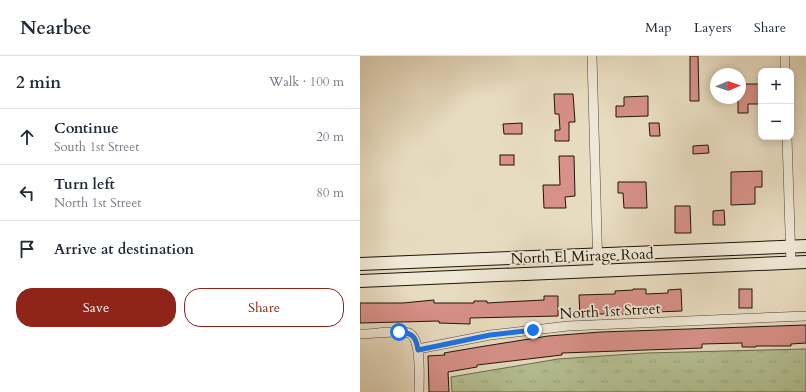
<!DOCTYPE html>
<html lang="en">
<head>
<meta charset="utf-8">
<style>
  :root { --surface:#fff; --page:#f6f6f7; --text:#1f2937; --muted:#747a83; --line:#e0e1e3; --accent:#8f2418 }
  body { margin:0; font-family:Cardo,serif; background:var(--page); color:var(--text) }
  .controls { position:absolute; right:12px; top:12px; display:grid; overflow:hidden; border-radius:8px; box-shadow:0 2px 10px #0003 }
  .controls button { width:36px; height:36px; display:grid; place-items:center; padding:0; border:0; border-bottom:1px solid var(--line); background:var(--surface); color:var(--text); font:20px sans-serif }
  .compass { position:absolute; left:350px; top:12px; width:36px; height:36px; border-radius:50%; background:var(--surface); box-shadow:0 2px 10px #0003; rotate:88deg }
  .stop { position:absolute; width:12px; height:12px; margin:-9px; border:3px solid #1a73e8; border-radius:50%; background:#fff }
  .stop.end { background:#1a73e8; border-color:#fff; box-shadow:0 1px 4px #0008 }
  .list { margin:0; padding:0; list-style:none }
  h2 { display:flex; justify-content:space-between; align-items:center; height:52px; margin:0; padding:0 16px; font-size:17px }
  h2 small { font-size:13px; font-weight:400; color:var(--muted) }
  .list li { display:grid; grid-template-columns:26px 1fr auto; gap:12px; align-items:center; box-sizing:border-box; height:56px; padding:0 16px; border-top:1px solid var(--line) }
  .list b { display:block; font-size:15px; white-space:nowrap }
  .list p { margin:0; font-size:13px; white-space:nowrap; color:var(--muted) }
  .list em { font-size:13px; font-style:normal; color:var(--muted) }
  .actions { display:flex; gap:8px; padding:12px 16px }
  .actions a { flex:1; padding:9px 0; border:1px solid var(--accent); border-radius:16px; text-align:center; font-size:14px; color:var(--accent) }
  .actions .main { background:var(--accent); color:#fff }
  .icon { flex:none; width:22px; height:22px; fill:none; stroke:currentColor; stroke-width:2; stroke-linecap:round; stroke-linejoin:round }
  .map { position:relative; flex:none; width:446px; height:336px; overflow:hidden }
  header { display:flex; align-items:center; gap:24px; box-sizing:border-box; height:56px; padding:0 20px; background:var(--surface); border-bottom:1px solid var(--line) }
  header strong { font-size:19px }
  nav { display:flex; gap:22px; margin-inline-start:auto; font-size:14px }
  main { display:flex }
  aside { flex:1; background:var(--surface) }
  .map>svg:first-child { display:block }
  .grass { fill:url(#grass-tufts); stroke:#6a6a4e }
  .building { fill:#d89189; stroke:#1e1408 }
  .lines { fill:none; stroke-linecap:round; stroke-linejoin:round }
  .street-casing { stroke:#504636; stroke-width:10 }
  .secondary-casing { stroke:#1e1408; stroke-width:14 }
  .street { stroke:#f0e8d6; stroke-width:9 }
  .secondary { stroke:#f0e8d6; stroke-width:12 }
  .route { stroke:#1a73e8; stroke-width:5 }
  .labels { text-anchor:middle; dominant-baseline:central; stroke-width:3.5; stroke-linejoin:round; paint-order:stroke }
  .street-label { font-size:15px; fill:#1e1408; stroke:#f0e8d6 }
</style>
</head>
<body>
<header>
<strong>Nearbee</strong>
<nav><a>Map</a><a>Layers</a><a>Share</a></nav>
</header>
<main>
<aside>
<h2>2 min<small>Walk · 100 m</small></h2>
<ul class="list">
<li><svg class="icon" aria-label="ahead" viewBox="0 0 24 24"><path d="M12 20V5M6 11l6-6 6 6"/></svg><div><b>Continue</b><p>South 1st Street</p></div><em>20 m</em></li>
<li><svg class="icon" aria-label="left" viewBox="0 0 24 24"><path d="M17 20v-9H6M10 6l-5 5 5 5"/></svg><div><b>Turn left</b><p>North 1st Street</p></div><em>80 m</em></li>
<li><svg class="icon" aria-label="arrive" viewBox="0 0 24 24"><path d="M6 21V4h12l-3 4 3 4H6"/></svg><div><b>Arrive at destination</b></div></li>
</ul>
<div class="actions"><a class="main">Save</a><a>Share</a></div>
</aside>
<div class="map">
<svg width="446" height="336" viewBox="0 0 446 336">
  <defs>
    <pattern id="grass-tufts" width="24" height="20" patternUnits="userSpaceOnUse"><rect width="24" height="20" fill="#b5c093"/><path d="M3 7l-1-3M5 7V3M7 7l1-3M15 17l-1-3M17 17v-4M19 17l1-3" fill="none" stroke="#9ba47d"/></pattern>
  </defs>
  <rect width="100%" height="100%" fill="#e8dcc0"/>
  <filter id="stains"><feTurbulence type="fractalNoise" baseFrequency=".005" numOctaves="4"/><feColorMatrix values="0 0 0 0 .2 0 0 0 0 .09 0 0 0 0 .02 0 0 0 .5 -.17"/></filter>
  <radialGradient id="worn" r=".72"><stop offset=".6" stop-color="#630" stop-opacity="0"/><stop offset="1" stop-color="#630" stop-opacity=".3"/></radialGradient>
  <polygon class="grass" points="446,293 446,336 92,336 91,321 198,303 286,297"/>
  <g class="building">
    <polygon points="330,0 338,0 339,45 330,45"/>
    <polygon points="380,28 401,28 400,48 388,48 388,57 378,57 378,42 380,42"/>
    <polygon points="194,38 213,38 215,66 209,66 209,85 195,85 195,74 200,74 199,58 195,58"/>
    <polygon points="288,40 288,60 256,61 256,50 264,50 264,41"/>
    <polygon points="162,67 162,78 144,78 143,68"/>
    <polygon points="289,67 299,67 300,80 290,80"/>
    <polygon points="348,89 349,97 333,98 333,90"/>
    <rect x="140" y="99" width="14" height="10"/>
    <polygon points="199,100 214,100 215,140 205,141 206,152 184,152 183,129 200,129"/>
    <polygon points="402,115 402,131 395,131 395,148 371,149 371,116"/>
    <polygon points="258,126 286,126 287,152 264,152 263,137 258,137"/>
    <polygon points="315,150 330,150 331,177 315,177"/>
    <polygon points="364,154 365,169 353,169 353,155"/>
    <polygon points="273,233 286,233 286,238 308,237 308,234 321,233 322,255 269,257 269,258 234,258 234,259 220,260 219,239 255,238 255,235 273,234"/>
    <rect x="379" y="233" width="13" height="19"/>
    <polygon points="184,240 198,240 198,260 110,262 110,268 79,267 79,265 0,267 0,247 43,247 74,244 74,247 114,247 114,245 127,245 127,247 144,246 184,244"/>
    <polygon points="446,269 446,287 431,288 431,290 396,290 396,291 382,291 382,287 342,288 342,292 202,297 202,299 117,309 117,311 88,316 89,336 69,336 68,300 85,299 84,297 119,291 188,280 241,276"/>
  </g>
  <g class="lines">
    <g class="street-casing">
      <g id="street">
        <polyline points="232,0 238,215"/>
        <polyline points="425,0 425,15"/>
        <polyline points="427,81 431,207"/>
        <path d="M0,278C11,278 41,274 49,277C62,283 59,323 59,336"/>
        <polyline points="58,293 130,279 208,270 446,260"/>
      </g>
    </g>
    <g class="secondary-casing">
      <g id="secondary">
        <polyline points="0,208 446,190"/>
        <polyline points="0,225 446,206"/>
      </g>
    </g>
    <use href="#street" class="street"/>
    <use href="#secondary" class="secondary"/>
  </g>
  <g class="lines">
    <path class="route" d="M39,276C52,277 56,280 58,294L130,279L173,274"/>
  </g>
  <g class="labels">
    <g class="street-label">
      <text transform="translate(222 200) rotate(-2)">North El Mirage Road</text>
      <text transform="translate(250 255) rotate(-3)">North 1st Street</text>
    </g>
  </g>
  <rect width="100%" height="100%" filter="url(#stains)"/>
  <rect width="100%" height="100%" fill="url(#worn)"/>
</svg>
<div class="controls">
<button>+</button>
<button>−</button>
</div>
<svg class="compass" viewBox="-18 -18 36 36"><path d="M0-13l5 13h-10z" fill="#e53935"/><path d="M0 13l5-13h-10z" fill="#747a83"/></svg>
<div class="stop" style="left:39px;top:276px"></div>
<div class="stop end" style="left:173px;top:274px"></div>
</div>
</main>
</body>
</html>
